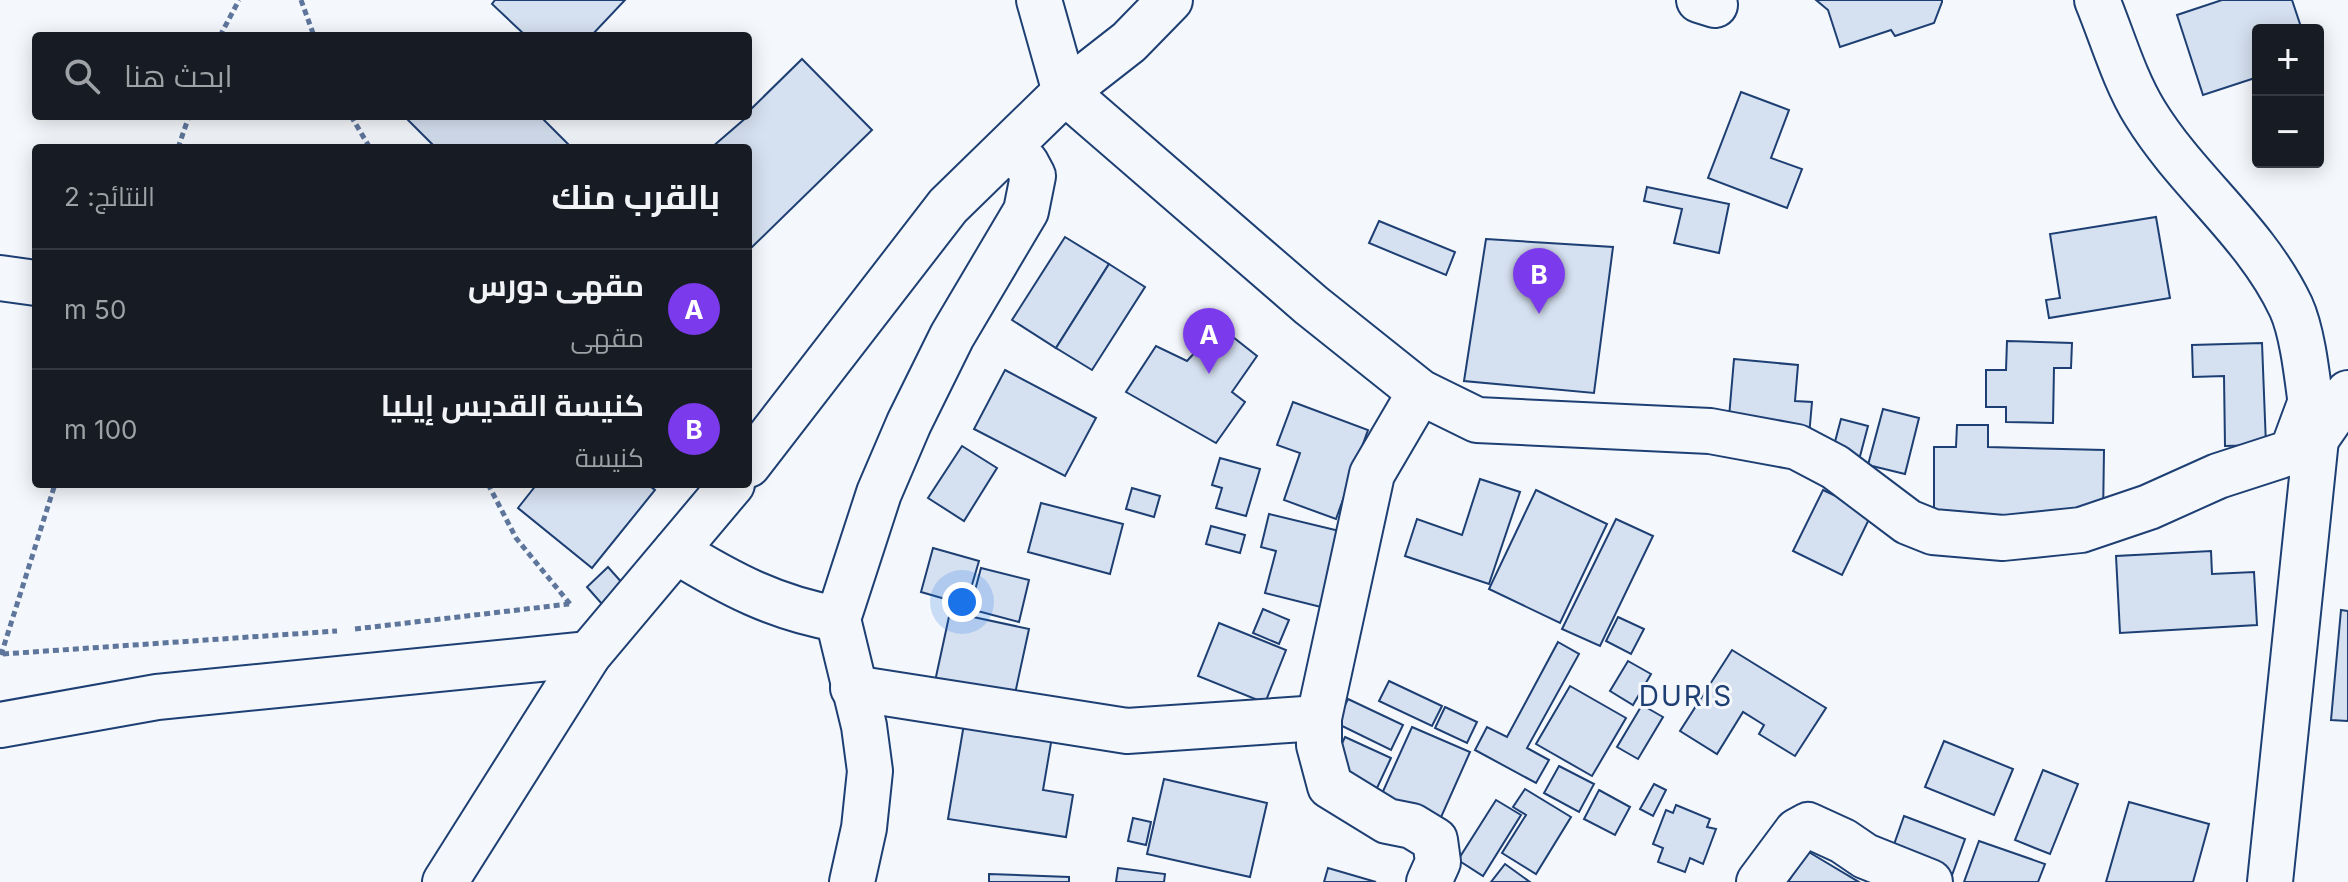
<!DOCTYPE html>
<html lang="ar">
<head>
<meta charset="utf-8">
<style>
  :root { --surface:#171b24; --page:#20242c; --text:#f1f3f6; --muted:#9ea1a6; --line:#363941; --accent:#7c3aed }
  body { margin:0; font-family:Inter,Cairo,sans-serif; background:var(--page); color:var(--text); direction:rtl }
  .controls { position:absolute; right:24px; top:24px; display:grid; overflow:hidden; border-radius:8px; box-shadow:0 4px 20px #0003 }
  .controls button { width:72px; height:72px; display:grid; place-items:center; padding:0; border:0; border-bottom:2px solid var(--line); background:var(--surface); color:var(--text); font:40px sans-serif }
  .you { position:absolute; left:962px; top:602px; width:28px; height:28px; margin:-20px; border:6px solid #fff; border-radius:50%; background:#1a73e8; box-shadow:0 0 0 12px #1a73e833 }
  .badge { display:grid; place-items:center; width:52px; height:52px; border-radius:50%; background:var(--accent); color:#fff; font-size:26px; font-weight:700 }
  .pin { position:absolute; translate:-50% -66px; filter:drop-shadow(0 2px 4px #0008) }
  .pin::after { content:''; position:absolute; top:42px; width:28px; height:24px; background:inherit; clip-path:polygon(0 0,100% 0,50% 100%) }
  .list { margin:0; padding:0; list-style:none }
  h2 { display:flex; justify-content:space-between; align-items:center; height:104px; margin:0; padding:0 32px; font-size:34px }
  h2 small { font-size:26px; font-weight:400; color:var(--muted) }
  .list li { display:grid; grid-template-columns:52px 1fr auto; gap:24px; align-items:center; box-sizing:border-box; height:120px; padding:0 32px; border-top:2px solid var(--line) }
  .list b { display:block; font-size:30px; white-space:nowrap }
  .list p { margin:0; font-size:26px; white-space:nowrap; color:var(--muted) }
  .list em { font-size:26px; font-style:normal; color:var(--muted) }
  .icon { flex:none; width:44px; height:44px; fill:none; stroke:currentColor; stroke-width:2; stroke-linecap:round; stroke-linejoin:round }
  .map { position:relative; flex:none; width:2348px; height:882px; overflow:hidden; direction:ltr }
  .search { position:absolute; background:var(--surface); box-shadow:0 4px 20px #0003; left:32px; top:32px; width:720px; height:88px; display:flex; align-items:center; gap:20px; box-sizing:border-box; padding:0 28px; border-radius:8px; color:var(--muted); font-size:30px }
  .panel { position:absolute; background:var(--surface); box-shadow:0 4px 20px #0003; left:32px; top:144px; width:720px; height:344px; border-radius:8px; direction:rtl }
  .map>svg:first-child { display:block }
  .building { fill:#d5e0f0; stroke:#1d3f73; stroke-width:2 }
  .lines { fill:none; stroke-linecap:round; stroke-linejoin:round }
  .minor-casing { stroke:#1d3f73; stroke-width:48 }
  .path { stroke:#5e769c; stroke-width:5; stroke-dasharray:6 4; stroke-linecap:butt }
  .minor { stroke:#f4f7fb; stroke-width:44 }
  .labels { text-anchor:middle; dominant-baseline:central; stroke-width:6; stroke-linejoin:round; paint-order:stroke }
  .quarter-label { font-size:28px; letter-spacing:2px; fill:#1d3f73; stroke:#f4f7fb }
</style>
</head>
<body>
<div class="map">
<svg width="2348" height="882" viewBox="0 0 2348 882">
  <rect width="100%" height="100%" fill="#f4f7fb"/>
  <g class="building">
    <polygon points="495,0 625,0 591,36 526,36 492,4"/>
    <polygon points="1816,0 1942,0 1942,2 1934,23 1895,36 1891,30 1840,47 1828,10"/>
    <polygon points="2222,0 2292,0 2302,30 2258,30 2258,77 2203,95 2177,15"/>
    <polygon points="802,59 872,130 748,251 748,148 711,148 748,116 748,112"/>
    <polygon points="1741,92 1789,110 1771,158 1802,169 1787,208 1708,178"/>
    <polygon points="404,116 540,116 572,148 436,148"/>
    <polygon points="1647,187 1729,204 1719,253 1674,243 1682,209 1644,201"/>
    <polygon points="2156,217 2170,298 2049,318 2046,300 2060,298 2050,234"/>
    <polygon points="1379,221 1455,252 1446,275 1369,243"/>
    <polygon points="1065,237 1109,264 1056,348 1012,320"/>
    <polygon points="1486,239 1613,247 1594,393 1464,381"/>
    <polygon points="1109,264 1145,287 1092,370 1056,348"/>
    <polygon points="1219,326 1257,356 1232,392 1245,402 1216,443 1126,392 1156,346 1187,361"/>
    <polygon points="2007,341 2072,343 2071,368 2054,368 2053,423 2006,422 2006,407 1986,407 1986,370 2006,370"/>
    <polygon points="2262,343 2266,445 2225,446 2224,376 2193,377 2192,345"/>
    <polygon points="1734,359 1798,365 1795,401 1812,402 1809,436 1728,429"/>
    <polygon points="1005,370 1096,418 1065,476 974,429"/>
    <polygon points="1293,402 1368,430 1336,519 1284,500 1300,453 1277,445"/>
    <polygon points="1883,409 1919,418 1905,474 1868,465"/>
    <polygon points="1841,419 1868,426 1859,460 1832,453"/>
    <polygon points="1957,425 1988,425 1988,447 2104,450 2103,519 1934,516 1934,447 1956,447"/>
    <polygon points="962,446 997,468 964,521 928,498"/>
    <polygon points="1220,458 1260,469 1246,516 1216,508 1222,488 1212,485"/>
    <polygon points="1480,479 1520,492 1489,584 1405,556 1417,519 1462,535"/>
    <polygon points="537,484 647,484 655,490 592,568 518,508"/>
    <polygon points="1132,488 1160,496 1154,517 1126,509"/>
    <polygon points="1536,490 1607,524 1560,623 1489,589"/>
    <polygon points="1823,490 1872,513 1842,575 1793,551"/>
    <polygon points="1041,503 1123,524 1110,574 1028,552"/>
    <polygon points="1269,514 1356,535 1337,611 1265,593 1276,551 1261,547"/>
    <polygon points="1616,519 1653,536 1600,646 1562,629"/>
    <polygon points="1211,526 1245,535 1240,553 1206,544"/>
    <polygon points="933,548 979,561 966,605 921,592"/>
    <polygon points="2211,551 2212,574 2254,572 2257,625 2120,633 2116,556"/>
    <polygon points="608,567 624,585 602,604 587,587"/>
    <polygon points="981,568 1029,580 1019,622 970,609"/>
    <polygon points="1263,609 1289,620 1279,644 1253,633"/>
    <polygon points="2341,610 2348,611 2348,721 2331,720"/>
    <polygon points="950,612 1029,629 1013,703 934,686"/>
    <polygon points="1618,617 1644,629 1631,654 1606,641"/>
    <polygon points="1219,623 1286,650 1265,703 1198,676"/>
    <polygon points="1558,642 1579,654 1527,748 1549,760 1536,783 1475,750 1487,727 1507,737"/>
    <polygon points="1732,650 1826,708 1795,756 1759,734 1764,725 1743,712 1717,754 1680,731"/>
    <polygon points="1628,661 1651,674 1633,705 1610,691"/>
    <polygon points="1389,681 1442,706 1432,726 1379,701"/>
    <polygon points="1570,686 1626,718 1592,776 1536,744"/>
    <polygon points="1348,699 1403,725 1391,750 1336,723"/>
    <polygon points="1642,705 1663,717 1638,759 1617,747"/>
    <polygon points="1445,707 1477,722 1467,743 1435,728"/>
    <polygon points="965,718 1053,731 1043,790 1073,795 1066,837 948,819"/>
    <polygon points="1412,727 1470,752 1438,824 1380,798"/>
    <polygon points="1345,737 1391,758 1377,788 1331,767"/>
    <polygon points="1944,741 2013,769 1994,815 1925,787"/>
    <polygon points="1559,766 1594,784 1579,812 1544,793"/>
    <polygon points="2043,770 2078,784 2050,854 2015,840"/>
    <polygon points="1164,779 1267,803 1250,877 1147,854"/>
    <polygon points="1654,784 1666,790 1653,816 1640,809"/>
    <polygon points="1525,789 1571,817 1536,874 1502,853 1526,815 1513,807"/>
    <polygon points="1599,790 1630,807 1615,835 1584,819"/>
    <polygon points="1496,800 1521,815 1483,876 1458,860"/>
    <polygon points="2129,802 2209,824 2193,882 2106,882"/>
    <polygon points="1676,805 1710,819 1707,827 1716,829 1703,864 1690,858 1685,872 1658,862 1663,848 1653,844 1666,810 1673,813"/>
    <polygon points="1904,816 1965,839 1951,878 1890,856"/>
    <polygon points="1133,818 1151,822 1146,845 1128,841"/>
    <polygon points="1979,841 2045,864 2038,882 1964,882"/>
    <polygon points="1807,851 1859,882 1788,882"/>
    <polygon points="1505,864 1530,882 1491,882"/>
    <polygon points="1118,868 1165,874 1164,882 1116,882"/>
    <polygon points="1328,868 1376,882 1324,882"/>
    <polygon points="989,874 1069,877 1069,882 989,882"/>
  </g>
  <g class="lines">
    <g class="minor-casing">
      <g id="minor">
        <polyline points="1039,0 1065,92 1311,305 1420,392 1477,420 1710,431 1797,447 1835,467 1908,522 1933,532 2003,538 2081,530 2149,507 2218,476 2292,452 2309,406"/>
        <polyline points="1699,0 1715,5"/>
        <path d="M2097,0C2112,36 2124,79 2145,113C2188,183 2255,231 2291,307C2306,340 2309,402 2316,439L2270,882"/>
        <polyline points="0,278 36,283"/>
        <polyline points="1420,392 1372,474 1319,718 1319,745 1330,786 1387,821 1412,826 1435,840 1438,862 1429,882"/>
        <polyline points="2316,439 2348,393"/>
        <polyline points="748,465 948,206 1065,92 1129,42 1170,0"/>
        <path d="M676,551C730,584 775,608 838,619"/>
        <polyline points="853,688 1127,731 1319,718"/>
        <polyline points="0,725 157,697 589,654"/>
        <polyline points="445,882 589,654 732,484"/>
        <polyline points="852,882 864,828 870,771 864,726 838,619 879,493 909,423 952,336 1026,211 1033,176 1026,163 1007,150"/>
        <polyline points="1759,882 1797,831 1808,825 1843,841 1865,856 1930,882"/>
      </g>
    </g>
    <g class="path">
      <polyline points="301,0 314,36"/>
      <polyline points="220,36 239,0"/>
      <polyline points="351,116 370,148"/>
      <polyline points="178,148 189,116"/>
      <polyline points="488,484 516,538 570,604"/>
      <polyline points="355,629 569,604"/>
      <polyline points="3,654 337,631"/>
      <polyline points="1,655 55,484"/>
    </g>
    <use href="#minor" class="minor"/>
  </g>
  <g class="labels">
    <g class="quarter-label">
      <text x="1686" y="696">DURIS</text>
    </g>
  </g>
</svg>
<div class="controls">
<button>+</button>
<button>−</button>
</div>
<div class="you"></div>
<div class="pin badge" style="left:1209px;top:374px">A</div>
<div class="pin badge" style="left:1539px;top:314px">B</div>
<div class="search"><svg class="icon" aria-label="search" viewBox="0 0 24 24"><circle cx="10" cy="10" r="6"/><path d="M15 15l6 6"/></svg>ابحث هنا</div>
<section class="panel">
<h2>بالقرب منك<small>النتائج: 2</small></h2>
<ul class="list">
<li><span class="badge">A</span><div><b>مقهى دورس</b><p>مقهى</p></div><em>50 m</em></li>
<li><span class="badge">B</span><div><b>كنيسة القديس إيليا</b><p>كنيسة</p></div><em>100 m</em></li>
</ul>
</section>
</div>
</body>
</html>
